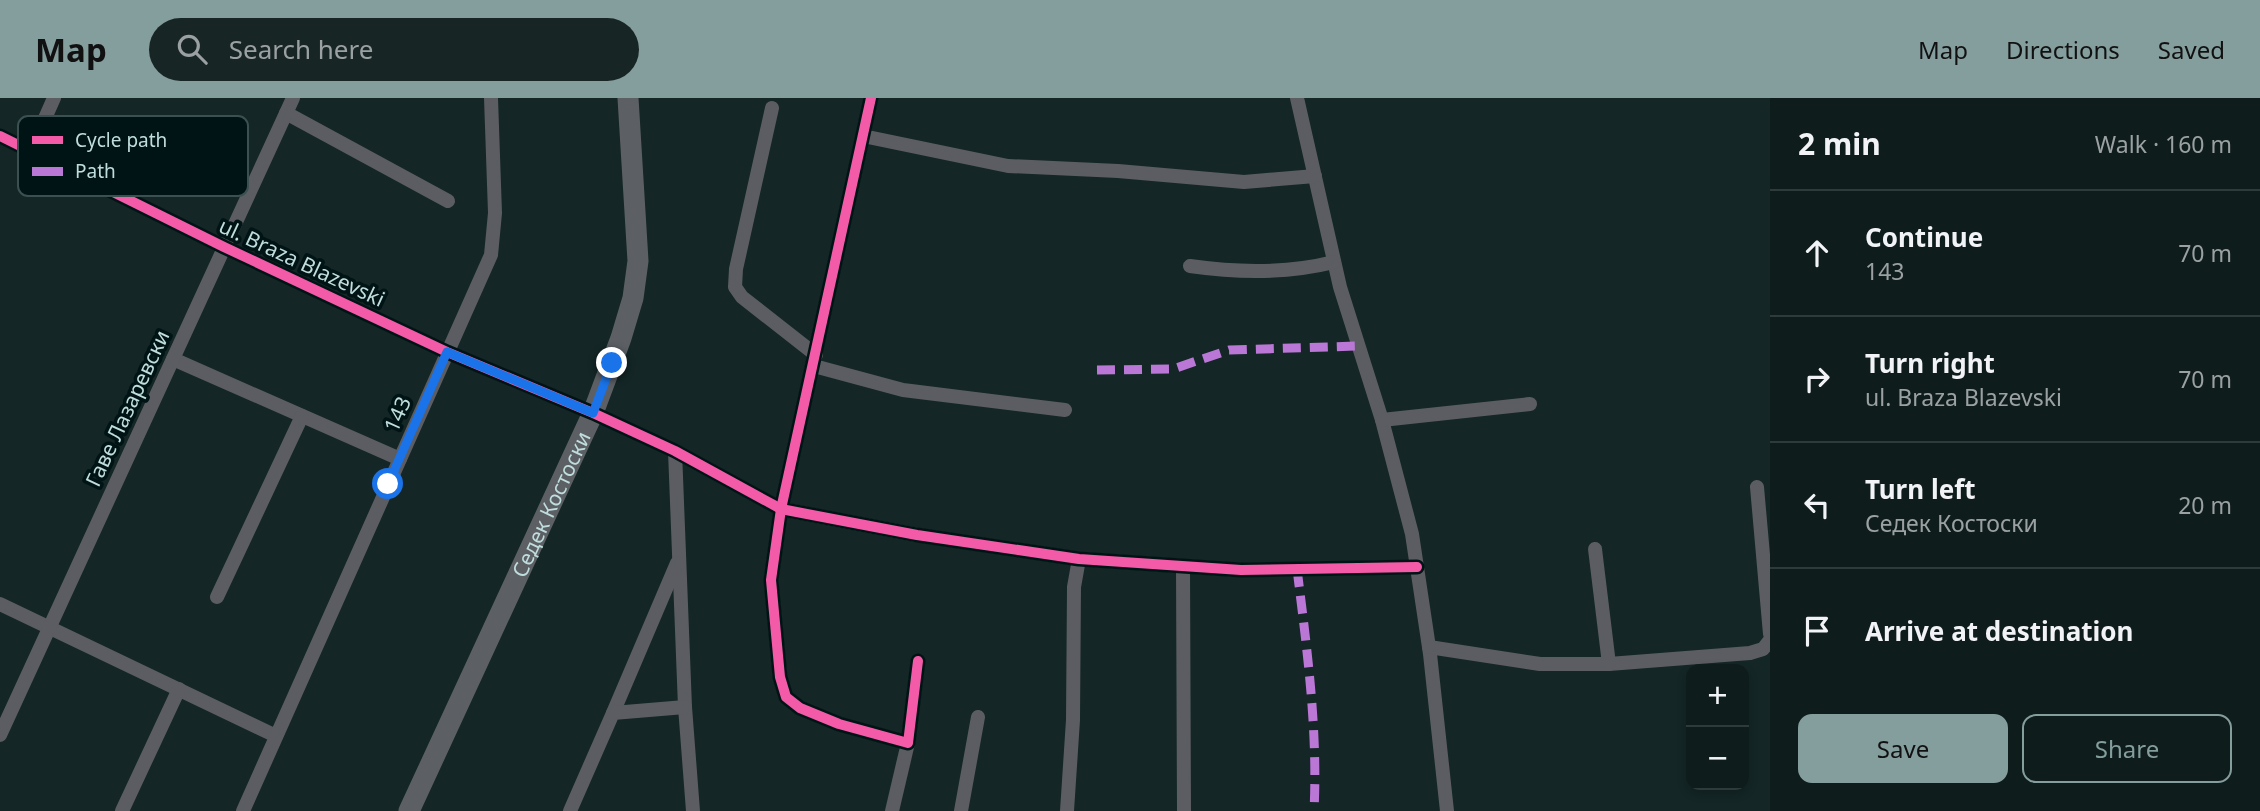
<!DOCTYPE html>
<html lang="en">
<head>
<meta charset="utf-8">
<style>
  :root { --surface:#0f1c1c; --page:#182525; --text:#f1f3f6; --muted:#9ba1a3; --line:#2f3a3b; --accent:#849d9d }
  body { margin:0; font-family:"Noto Sans",sans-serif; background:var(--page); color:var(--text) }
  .controls { position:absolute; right:21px; bottom:21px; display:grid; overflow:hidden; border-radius:14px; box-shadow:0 4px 10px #0003 }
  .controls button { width:63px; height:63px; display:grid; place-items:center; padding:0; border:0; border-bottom:2px solid var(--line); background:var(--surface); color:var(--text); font:35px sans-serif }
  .stop { position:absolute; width:21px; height:21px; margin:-16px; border:5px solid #1a73e8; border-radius:50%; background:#fff }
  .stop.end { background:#1a73e8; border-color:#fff; box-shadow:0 2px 7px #0008 }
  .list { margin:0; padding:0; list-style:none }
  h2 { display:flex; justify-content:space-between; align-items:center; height:91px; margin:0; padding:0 28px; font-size:30px }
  h2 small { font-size:23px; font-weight:400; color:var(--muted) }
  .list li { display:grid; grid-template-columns:46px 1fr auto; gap:21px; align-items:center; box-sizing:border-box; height:126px; padding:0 28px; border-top:2px solid var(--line) }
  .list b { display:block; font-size:26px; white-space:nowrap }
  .list p { margin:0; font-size:23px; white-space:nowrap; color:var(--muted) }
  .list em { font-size:23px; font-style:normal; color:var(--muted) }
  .actions { display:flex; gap:14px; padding:21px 28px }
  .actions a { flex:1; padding:16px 0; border:2px solid var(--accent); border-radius:14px; text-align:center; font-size:24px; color:var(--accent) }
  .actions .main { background:var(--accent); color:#111 }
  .icon { flex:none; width:38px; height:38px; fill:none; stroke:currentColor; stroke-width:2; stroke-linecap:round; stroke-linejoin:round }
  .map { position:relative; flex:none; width:1770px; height:713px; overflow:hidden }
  header { display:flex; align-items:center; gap:42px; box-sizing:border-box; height:98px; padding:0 35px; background:var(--accent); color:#111 }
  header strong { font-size:33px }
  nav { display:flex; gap:38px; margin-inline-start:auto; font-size:24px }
  .search { width:490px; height:63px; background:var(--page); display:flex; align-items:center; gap:18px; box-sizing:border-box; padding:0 24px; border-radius:38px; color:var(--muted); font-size:26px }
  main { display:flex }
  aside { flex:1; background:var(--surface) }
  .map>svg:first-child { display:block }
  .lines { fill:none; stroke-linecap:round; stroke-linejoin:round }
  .street { stroke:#5b5d62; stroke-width:14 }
  .secondary { stroke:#5c6065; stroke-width:21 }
  .quiet { stroke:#ba77d6; stroke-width:9; stroke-dasharray:18 9; stroke-linecap:butt }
  .cycleway-casing { stroke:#001415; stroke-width:15 }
  .cycleway { stroke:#f35aa7; stroke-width:10 }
  .route { stroke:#1a73e8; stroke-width:9 }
  .labels { text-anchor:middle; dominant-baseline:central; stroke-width:7; stroke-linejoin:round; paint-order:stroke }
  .street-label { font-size:21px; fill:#c0dddd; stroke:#001415 }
  .key { fill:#001415; stroke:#3a5051; stroke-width:2 }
  .key-label { font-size:19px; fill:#c0dddd }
</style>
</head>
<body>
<header>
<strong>Map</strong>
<div class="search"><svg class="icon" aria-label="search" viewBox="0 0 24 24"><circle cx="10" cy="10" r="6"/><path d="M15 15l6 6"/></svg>Search here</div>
<nav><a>Map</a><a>Directions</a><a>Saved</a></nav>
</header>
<main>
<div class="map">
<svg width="1770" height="713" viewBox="0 0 1770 713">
  <rect width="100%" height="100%" fill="#142626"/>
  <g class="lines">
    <g class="street">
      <polyline points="871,0 781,411 771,482 780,579 786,599 800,610 839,626 908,645 918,563"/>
      <polyline points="1297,0 1340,189 1382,322 1412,436 1430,556 1447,713"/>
      <polyline points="772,10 736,171 735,189 742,199 816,257"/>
      <polyline points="286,15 448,103"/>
      <polyline points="0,38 224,149 447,254 593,315 675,353 781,411 917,437 1079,461 1241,472 1417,469"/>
      <polyline points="863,38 1008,68 1118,73 1244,84 1315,78"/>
      <polyline points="31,52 54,0"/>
      <path d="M1190,168C1239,175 1286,176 1334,164"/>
      <polyline points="173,261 400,361"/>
      <polyline points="814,268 903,292 1065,312"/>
      <polyline points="1382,322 1530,306"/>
      <polyline points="675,353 685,609 693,713"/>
      <polyline points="1757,389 1770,536"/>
      <polyline points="1595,451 1609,566"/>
      <polyline points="1183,468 1184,713"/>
      <polyline points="217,499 302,318"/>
      <polyline points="0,506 276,638"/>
      <polyline points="1429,549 1540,566 1609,566 1750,555 1763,551 1770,542"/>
      <polyline points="613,615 677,465"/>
      <polyline points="0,637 293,0"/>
      <polyline points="122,713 179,591"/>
      <polyline points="243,713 491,157 495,115 491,0"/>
      <polyline points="570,713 613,615 685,609"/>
      <polyline points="892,713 908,645"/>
      <polyline points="961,713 978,619"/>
      <polyline points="1067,713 1073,622 1074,489 1079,461"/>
    </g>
    <path class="secondary" id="s1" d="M409,713L593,315L621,240L633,200L638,163L628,0"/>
    <g class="quiet">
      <polyline points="1097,272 1173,271 1229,252 1358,248"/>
      <path d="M1297,471C1307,551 1318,632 1314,713"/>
    </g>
    <g class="cycleway-casing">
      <g id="cycleway">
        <polyline points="871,0 781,411 771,482 780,579 786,599 800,610 839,626 908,645 918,563"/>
        <polyline points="0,38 224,149 447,254 593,315 675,353 781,411 917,437 1079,461 1241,472 1417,469"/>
      </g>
    </g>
    <use href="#cycleway" class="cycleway"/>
  </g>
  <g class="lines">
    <polyline class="route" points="388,386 447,254 593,315 612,265"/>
  </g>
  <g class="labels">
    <g class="street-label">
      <text transform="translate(302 164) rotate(25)">ul. Braza Blazevski</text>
      <text transform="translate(127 310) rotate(-65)">Гаве Лазаревски</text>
      <text transform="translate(397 316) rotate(-66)">143</text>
      <text stroke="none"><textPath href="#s1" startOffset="338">Седек Костоски</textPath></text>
    </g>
  </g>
  <rect x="18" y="18" width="230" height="80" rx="10" class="key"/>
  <rect x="32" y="38" width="31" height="8" fill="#f35aa7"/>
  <rect x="32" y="69" width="31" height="9" fill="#ba77d6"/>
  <g class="key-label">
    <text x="75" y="49">Cycle path</text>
    <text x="75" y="80">Path</text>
  </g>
</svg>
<div class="controls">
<button>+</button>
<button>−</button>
</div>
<div class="stop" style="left:388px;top:386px"></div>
<div class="stop end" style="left:612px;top:265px"></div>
</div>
<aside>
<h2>2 min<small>Walk · 160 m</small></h2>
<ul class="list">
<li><svg class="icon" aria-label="ahead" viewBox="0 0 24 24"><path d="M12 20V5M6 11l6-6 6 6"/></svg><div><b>Continue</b><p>143</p></div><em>70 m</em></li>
<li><svg class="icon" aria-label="right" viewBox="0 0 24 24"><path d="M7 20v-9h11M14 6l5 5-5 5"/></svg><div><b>Turn right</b><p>ul. Braza Blazevski</p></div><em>70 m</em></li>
<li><svg class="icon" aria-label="left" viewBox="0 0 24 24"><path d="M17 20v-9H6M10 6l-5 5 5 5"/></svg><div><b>Turn left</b><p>Седек Костоски</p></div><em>20 m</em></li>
<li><svg class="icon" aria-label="arrive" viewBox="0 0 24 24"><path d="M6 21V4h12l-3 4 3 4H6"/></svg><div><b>Arrive at destination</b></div></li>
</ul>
<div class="actions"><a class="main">Save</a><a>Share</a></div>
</aside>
</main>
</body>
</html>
